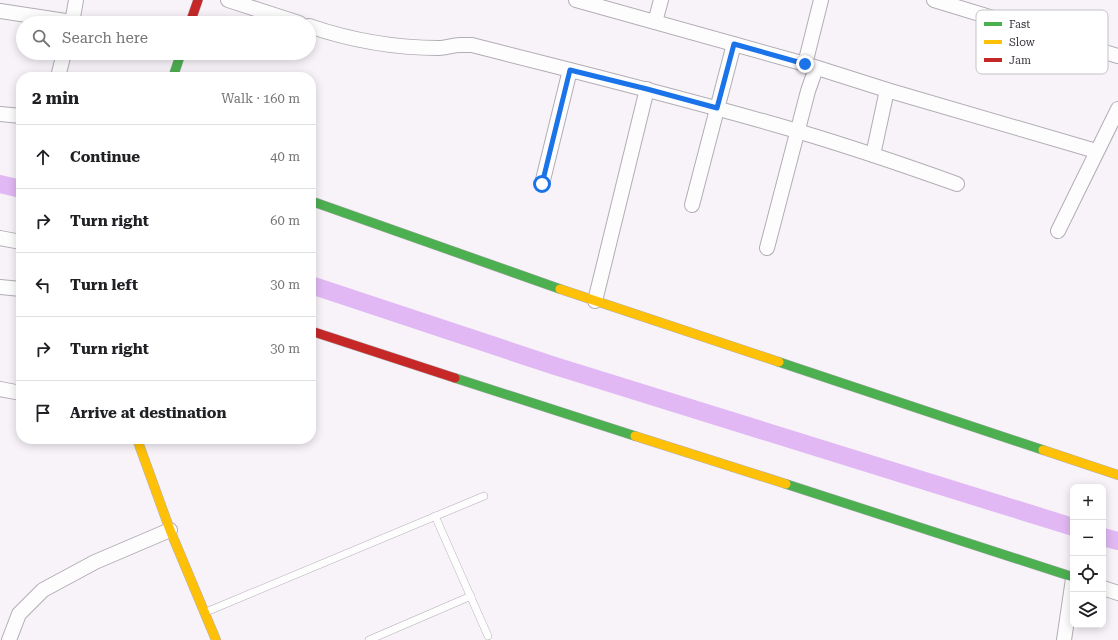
<!DOCTYPE html>
<html lang="en">
<head>
<meta charset="utf-8">
<style>
  :root { --surface:#fff; --page:#f2f2f2; --text:#202124; --muted:#757577; --line:#e0e0e0 }
  body { margin:0; font-family:"Roboto Serif",serif; background:var(--page); color:var(--text) }
  .controls { position:absolute; right:12px; bottom:12px; display:grid; overflow:hidden; border-radius:8px; box-shadow:0 2px 10px #0003 }
  .controls button { width:36px; height:36px; display:grid; place-items:center; padding:0; border:0; border-bottom:1px solid var(--line); background:var(--surface); color:var(--text); font:20px sans-serif }
  .stop { position:absolute; width:12px; height:12px; margin:-9px; border:3px solid #1a73e8; border-radius:50%; background:#fff }
  .stop.end { background:#1a73e8; border-color:#fff; box-shadow:0 1px 4px #0008 }
  .list { margin:0; padding:0; list-style:none }
  h2 { display:flex; justify-content:space-between; align-items:center; height:52px; margin:0; padding:0 16px; font-size:17px }
  h2 small { font-size:13px; font-weight:400; color:var(--muted) }
  .list li { display:grid; grid-template-columns:26px 1fr auto; gap:12px; align-items:center; box-sizing:border-box; height:64px; padding:0 16px; border-top:1px solid var(--line) }
  .list b { display:block; font-size:15px; white-space:nowrap }
  .list em { font-size:13px; font-style:normal; color:var(--muted) }
  .icon { flex:none; width:22px; height:22px; fill:none; stroke:currentColor; stroke-width:2; stroke-linecap:round; stroke-linejoin:round }
  .map { position:relative; flex:none; width:1118px; height:640px; overflow:hidden }
  .search { position:absolute; background:var(--surface); box-shadow:0 2px 10px #0003; left:16px; top:16px; width:300px; height:44px; display:flex; align-items:center; gap:10px; box-sizing:border-box; padding:0 14px; border-radius:22px; color:var(--muted); font-size:15px }
  .panel { position:absolute; background:var(--surface); box-shadow:0 2px 10px #0003; left:16px; top:72px; width:300px; height:372px; border-radius:16px }
  .map>svg:first-child { display:block }
  .lines { fill:none; stroke-linecap:round; stroke-linejoin:round }
  .canal { stroke:#e1b8f3; stroke-width:18 }
  .lane-casing { stroke:#b2adb4; stroke-width:8 }
  .street-casing { stroke:#b2adb4; stroke-width:16 }
  .fast-casing { stroke:#b2adb4; stroke-width:10 }
  .slow-casing { stroke:#b2adb4; stroke-width:10 }
  .jam-casing { stroke:#b2adb4; stroke-width:10 }
  .lane { stroke:#fefdfe; stroke-width:7 }
  .street { stroke:#fefdfe; stroke-width:14 }
  .fast { stroke:#4caf50; stroke-width:9 }
  .slow { stroke:#ffc107; stroke-width:9 }
  .jam { stroke:#c62828; stroke-width:9 }
  .route { stroke:#1a73e8; stroke-width:5 }
  .key { fill:#fff; stroke:#c4c2c5; stroke-width:1 }
  .key-label { font-size:11px; fill:#3b343f }
</style>
</head>
<body>
<div class="map">
<svg width="1118" height="640" viewBox="0 0 1118 640">
  <rect width="100%" height="100%" fill="#f7f3f9"/>
  <g class="lines">
    <g class="canal">
      <polyline points="0,184 21,189"/>
      <polyline points="311,285 555,366 1073,527"/>
      <polyline points="1103,537 1118,541"/>
    </g>
    <g class="lane-casing">
      <g id="lane">
        <polyline points="435,516 488,636"/>
        <polyline points="206,612 484,496"/>
        <polyline points="369,640 471,596"/>
      </g>
    </g>
    <g class="street-casing">
      <g id="street">
        <polyline points="228,0 299,23"/>
        <polyline points="576,0 805,64 887,90 1096,151"/>
        <polyline points="934,0 1118,56"/>
        <polyline points="0,11 72,22"/>
        <polyline points="655,22 661,0"/>
        <polyline points="72,23 76,0"/>
        <path d="M309,26C353,41 393,48 439,48C446,48 453,45 460,45C464,45 468,45 472,45C581,73 689,99 797,131C851,147 904,165 957,184"/>
        <polyline points="805,64 821,0"/>
        <polyline points="58,77 64,53"/>
        <polyline points="0,114 21,116"/>
        <polyline points="873,155 887,90"/>
        <polyline points="542,184 570,70"/>
        <polyline points="692,205 734,44"/>
        <polyline points="1058,231 1118,109"/>
        <polyline points="0,238 21,242"/>
        <polyline points="767,248 808,91 816,68"/>
        <polyline points="0,287 21,289"/>
        <polyline points="595,301 647,89"/>
        <polyline points="0,389 21,393"/>
        <polyline points="1103,588 1118,593"/>
        <polyline points="9,640 19,614 43,590 95,562 170,530"/>
        <polyline points="1064,640 1073,579"/>
      </g>
    </g>
    <g class="fast-casing">
      <g id="fast">
        <polyline points="173,77 181,53"/>
        <polyline points="311,201 560,289"/>
        <polyline points="779,362 1043,450"/>
        <polyline points="455,378 635,436"/>
        <polyline points="786,484 1073,577"/>
      </g>
    </g>
    <g class="slow-casing">
      <g id="slow">
        <polyline points="560,289 779,362"/>
        <polyline points="635,436 786,484"/>
        <polyline points="137,439 170,530 216,640"/>
        <polyline points="1043,450 1118,475"/>
      </g>
    </g>
    <g class="jam-casing">
      <g id="jam">
        <polyline points="190,23 198,0"/>
        <polyline points="311,331 455,378"/>
      </g>
    </g>
    <use href="#lane" class="lane"/>
    <use href="#street" class="street"/>
    <use href="#fast" class="fast"/>
    <use href="#slow" class="slow"/>
    <use href="#jam" class="jam"/>
  </g>
  <g class="lines">
    <polyline class="route" points="542,184 570,70 647,89 717,108 734,44 805,64"/>
  </g>
  <rect x="976" y="10" width="132" height="64" rx="6" class="key"/>
  <rect x="984" y="22" width="18" height="4" fill="#4caf50"/>
  <rect x="984" y="40" width="18" height="4" fill="#ffc107"/>
  <rect x="984" y="58" width="18" height="4" fill="#c62828"/>
  <g class="key-label">
    <text x="1009" y="28">Fast</text>
    <text x="1009" y="46">Slow</text>
    <text x="1009" y="64">Jam</text>
  </g>
</svg>
<div class="controls">
<button>+</button>
<button>−</button>
<button><svg class="icon" aria-label="locate" viewBox="0 0 24 24"><circle cx="12" cy="12" r="6"/><path d="M12 2v4M12 18v4M2 12h4M18 12h4"/></svg></button>
<button><svg class="icon" aria-label="layers" viewBox="0 0 24 24"><path d="M12 4l9 5-9 5-9-5zM3 14l9 5 9-5"/></svg></button>
</div>
<div class="stop" style="left:542px;top:184px"></div>
<div class="stop end" style="left:805px;top:64px"></div>
<div class="search"><svg class="icon" aria-label="search" viewBox="0 0 24 24"><circle cx="10" cy="10" r="6"/><path d="M15 15l6 6"/></svg>Search here</div>
<section class="panel">
<h2>2 min<small>Walk · 160 m</small></h2>
<ul class="list">
<li><svg class="icon" aria-label="ahead" viewBox="0 0 24 24"><path d="M12 20V5M6 11l6-6 6 6"/></svg><div><b>Continue</b></div><em>40 m</em></li>
<li><svg class="icon" aria-label="right" viewBox="0 0 24 24"><path d="M7 20v-9h11M14 6l5 5-5 5"/></svg><div><b>Turn right</b></div><em>60 m</em></li>
<li><svg class="icon" aria-label="left" viewBox="0 0 24 24"><path d="M17 20v-9H6M10 6l-5 5 5 5"/></svg><div><b>Turn left</b></div><em>30 m</em></li>
<li><svg class="icon" aria-label="right" viewBox="0 0 24 24"><path d="M7 20v-9h11M14 6l5 5-5 5"/></svg><div><b>Turn right</b></div><em>30 m</em></li>
<li><svg class="icon" aria-label="arrive" viewBox="0 0 24 24"><path d="M6 21V4h12l-3 4 3 4H6"/></svg><div><b>Arrive at destination</b></div></li>
</ul>
</section>
</div>
</body>
</html>
